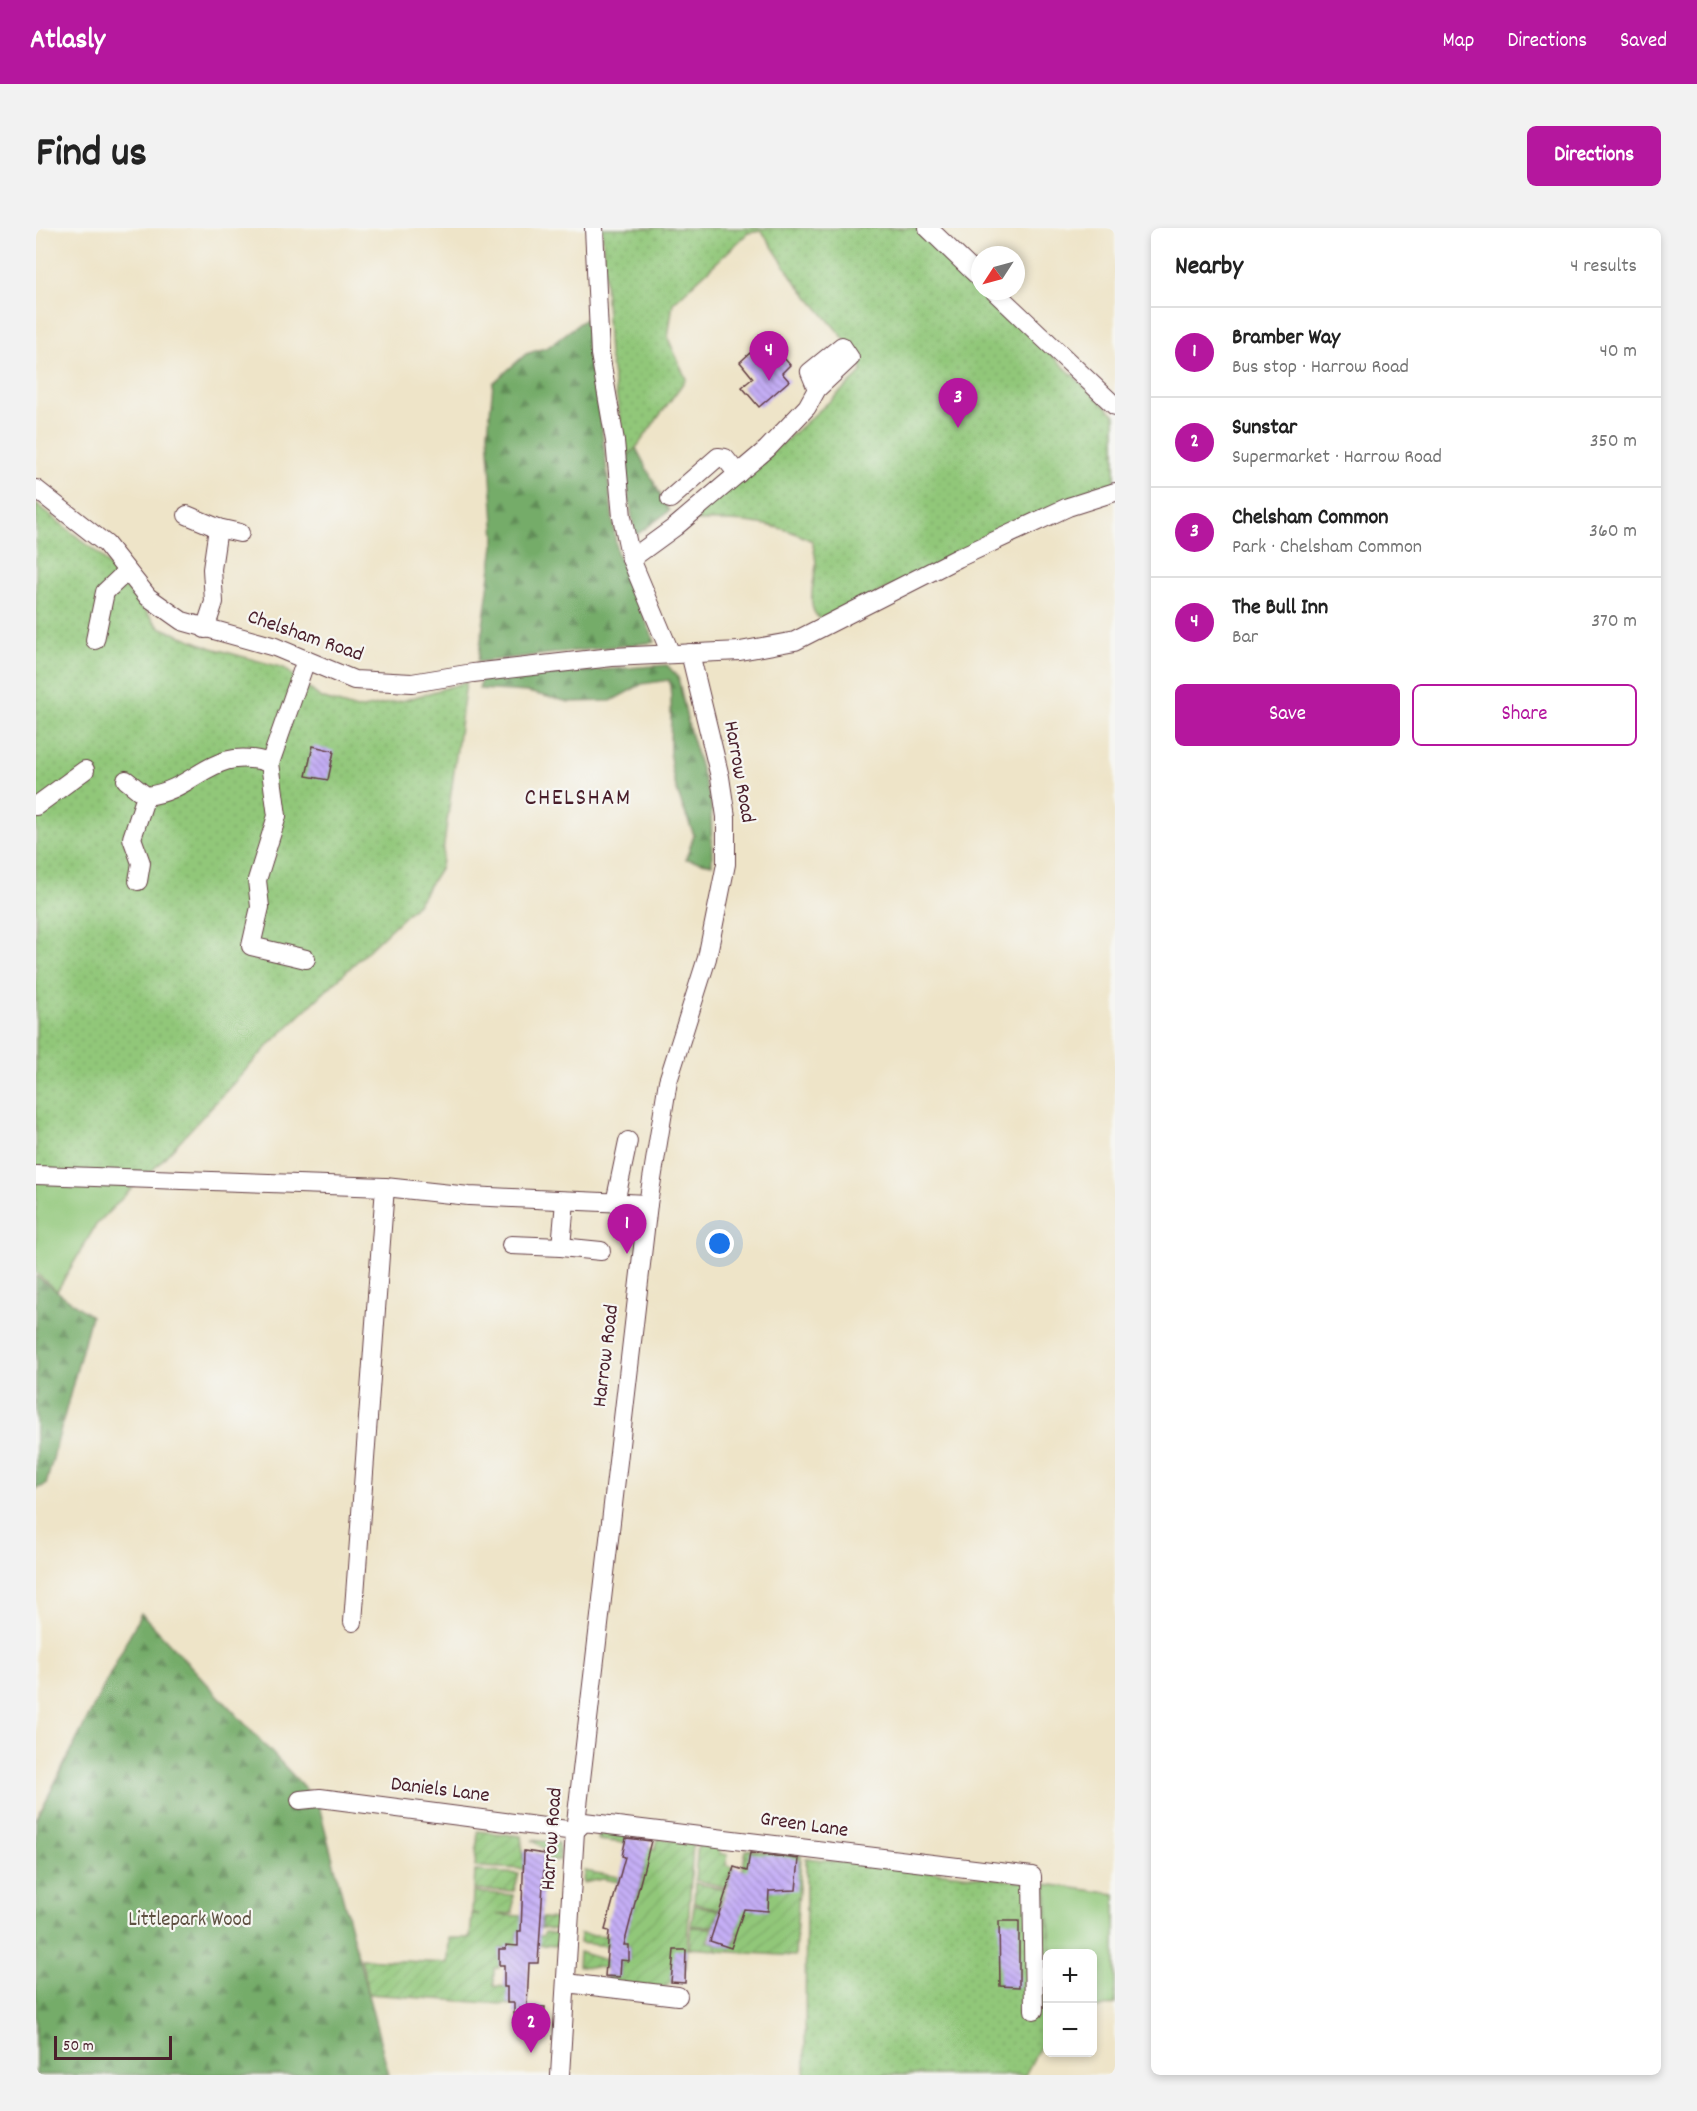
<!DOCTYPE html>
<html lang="en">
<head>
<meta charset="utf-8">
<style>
  :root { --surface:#fff; --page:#f2f2f2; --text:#222; --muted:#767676; --line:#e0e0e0; --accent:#b5179e }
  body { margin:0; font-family:Dekko,sans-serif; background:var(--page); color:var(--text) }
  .controls { position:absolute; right:18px; bottom:18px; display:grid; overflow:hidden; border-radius:9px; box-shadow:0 3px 9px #0003 }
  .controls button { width:54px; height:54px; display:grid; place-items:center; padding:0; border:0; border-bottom:2px solid var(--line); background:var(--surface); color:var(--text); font:30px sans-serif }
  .compass { position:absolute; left:935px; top:18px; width:54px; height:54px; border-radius:50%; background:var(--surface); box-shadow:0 3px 9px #0003; rotate:234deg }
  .scale { position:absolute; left:18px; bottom:15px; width:118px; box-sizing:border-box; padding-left:6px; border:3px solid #4a1f2b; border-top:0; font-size:16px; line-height:21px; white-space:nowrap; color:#4a1f2b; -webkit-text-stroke:4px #f6f6f2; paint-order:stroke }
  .you { position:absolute; left:684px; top:1016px; width:21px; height:21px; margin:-15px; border:4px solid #fff; border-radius:50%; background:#1a73e8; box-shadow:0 0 0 9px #1a73e833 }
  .badge { display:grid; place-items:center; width:39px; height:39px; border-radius:50%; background:var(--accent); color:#fff; font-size:20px; font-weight:700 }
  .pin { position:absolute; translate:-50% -50px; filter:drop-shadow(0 2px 3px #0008) }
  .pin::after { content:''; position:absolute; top:32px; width:21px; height:18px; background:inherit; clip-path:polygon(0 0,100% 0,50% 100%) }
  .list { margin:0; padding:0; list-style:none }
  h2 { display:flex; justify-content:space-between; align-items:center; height:78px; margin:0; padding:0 24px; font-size:26px }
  h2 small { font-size:20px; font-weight:400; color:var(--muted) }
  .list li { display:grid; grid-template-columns:39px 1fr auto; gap:18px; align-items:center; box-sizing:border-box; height:90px; padding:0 24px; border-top:2px solid var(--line) }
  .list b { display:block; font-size:22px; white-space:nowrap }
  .list p { margin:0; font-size:20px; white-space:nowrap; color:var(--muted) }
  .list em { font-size:20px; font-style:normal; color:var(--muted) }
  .actions { display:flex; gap:12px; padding:18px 24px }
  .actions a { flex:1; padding:14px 0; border:2px solid var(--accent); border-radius:9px; text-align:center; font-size:21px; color:var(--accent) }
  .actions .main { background:var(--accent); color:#fff }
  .map { position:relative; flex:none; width:1079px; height:1847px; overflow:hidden; border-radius:9px }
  header { display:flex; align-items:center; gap:36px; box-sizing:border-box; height:84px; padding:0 30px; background:var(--accent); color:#fff }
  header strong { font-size:28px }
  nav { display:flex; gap:33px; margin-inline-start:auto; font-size:21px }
  .intro { display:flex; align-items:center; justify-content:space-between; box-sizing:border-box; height:144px; padding:0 36px }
  h1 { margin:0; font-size:42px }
  .button { padding:15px 27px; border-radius:9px; background:var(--accent); color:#fff; font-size:21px; font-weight:700 }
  main { display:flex; gap:36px; padding:0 36px }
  aside { flex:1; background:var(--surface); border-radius:9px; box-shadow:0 3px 9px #0003 }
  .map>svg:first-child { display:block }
  .grass { fill:#91c779; stroke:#6e7352; stroke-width:1.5 }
  .forest { fill:url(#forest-firs); stroke:#5f664a; stroke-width:1.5 }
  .park { fill:url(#park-dots); stroke:#6e7352; stroke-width:1.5 }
  .garden { fill:url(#garden-furrows); stroke:#6e7352; stroke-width:1.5 }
  .building { fill:url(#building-back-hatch) }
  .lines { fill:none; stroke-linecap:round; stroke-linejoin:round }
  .minor-casing { stroke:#633d43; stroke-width:20 }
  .minor { stroke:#fff; stroke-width:18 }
  .labels { text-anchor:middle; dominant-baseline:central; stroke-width:4.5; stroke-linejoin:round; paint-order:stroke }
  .street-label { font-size:21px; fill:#4a1f2b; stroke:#f6f6f2 }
  .park-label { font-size:21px; fill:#5f5142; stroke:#f6f6f2 }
  .quarter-label { font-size:24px; letter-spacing:1.5px; fill:#4a1f2b; stroke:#f6f6f2 }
</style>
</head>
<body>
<header>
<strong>Atlasly</strong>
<nav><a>Map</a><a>Directions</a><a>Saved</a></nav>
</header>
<div class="intro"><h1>Find us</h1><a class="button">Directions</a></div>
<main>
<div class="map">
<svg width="1079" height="1847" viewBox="0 0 1079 1847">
  <defs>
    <pattern id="forest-firs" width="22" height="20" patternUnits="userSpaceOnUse" patternTransform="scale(1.5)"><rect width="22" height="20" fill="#74ac69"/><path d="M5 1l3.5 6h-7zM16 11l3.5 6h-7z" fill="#618b57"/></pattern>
    <pattern id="park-dots" width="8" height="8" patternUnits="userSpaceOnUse" patternTransform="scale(1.5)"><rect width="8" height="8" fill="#91c779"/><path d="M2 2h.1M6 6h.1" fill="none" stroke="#7faa69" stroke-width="1.8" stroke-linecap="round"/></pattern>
    <pattern id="garden-furrows" width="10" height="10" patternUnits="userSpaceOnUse" patternTransform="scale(1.5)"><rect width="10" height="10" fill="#91c779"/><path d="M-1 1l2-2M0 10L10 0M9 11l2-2" fill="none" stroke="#7faa69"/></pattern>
    <pattern id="building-back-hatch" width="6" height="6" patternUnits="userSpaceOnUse" patternTransform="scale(1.5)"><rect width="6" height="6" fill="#c5aff6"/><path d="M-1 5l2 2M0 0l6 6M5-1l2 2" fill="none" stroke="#a28ec7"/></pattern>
  </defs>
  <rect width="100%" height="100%" fill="#f6f6f2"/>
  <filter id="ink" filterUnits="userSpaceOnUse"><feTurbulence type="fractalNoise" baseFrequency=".0167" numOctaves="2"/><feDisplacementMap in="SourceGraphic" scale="12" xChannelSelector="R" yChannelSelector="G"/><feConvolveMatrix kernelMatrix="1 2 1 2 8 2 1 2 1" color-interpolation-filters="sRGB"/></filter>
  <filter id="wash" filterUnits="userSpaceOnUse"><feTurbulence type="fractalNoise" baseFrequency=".008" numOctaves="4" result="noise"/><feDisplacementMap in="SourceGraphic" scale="24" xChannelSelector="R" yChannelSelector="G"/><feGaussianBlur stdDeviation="1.35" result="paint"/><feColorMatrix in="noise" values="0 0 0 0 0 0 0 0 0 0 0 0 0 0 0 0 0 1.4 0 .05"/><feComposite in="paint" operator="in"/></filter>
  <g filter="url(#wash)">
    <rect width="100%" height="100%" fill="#eee4c8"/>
    <g class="grass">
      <polygon points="0,953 99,957 60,997 21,1063 0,1045"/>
      <polygon points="1010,1656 1079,1666 1079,1776 1057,1782 1056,1726 1015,1725"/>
    </g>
    <g class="forest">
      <polygon points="552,89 581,325 619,414 442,434 459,310 452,205 457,155 490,126 512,119"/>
      <polygon points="600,220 633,283 599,308 587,232"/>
      <path d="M631,437L642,449L654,504L675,574L676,636L650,631L658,607C648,582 635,554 634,526C633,502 638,476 633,452L606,456L575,473L533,474L491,464L443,461L445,451Z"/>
      <polygon points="0,1048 55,1088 10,1257 0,1261"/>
      <polygon points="105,1385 282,1574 353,1847 0,1847 0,1592"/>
    </g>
    <g class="park">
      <path d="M566,0H882L944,59V63H948L1079,187V257L785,391C768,382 779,352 780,337C780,329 778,321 776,313C738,292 695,292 652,293L750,212L821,149L826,143L824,129L758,52L726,3L712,5L637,75L632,110L650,151L600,220L591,228L573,126Z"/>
      <polygon points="0,276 63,326 123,399 176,420 248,440 285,470 321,481 369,472 430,454 405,639 382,675 233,817 115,944 0,953"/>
      <polygon points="770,1630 1010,1656 1015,1725 1011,1726 1011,1806 989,1847 769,1847"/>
    </g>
    <g class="garden">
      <polygon points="442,1603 485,1608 489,1641 439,1639"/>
      <polygon points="563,1605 591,1607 589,1615 562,1612"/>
      <polygon points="622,1611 657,1613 650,1740 637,1738 635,1755 627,1760 570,1754 571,1748 584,1749 585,1729 593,1730 593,1717 586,1717 595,1689 587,1687 593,1668 601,1669 605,1653 598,1652 606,1651 611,1619 619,1621"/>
      <polygon points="496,1612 522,1615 524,1632 513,1632 509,1621"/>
      <polygon points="662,1614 685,1617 683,1625 692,1627 690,1637 697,1639 690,1659 659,1652"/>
      <path d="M710,1622L765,1627L759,1728L681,1723V1719L680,1722L653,1720L655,1699L677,1700L671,1713L689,1718L691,1712L698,1714L702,1704L694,1702L701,1700C710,1678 703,1648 710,1622Z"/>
      <polygon points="439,1643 483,1646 478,1663 438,1662"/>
      <polygon points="548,1643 584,1649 582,1654 567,1651 547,1655"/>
      <polygon points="659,1655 689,1661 683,1681 658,1675"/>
      <polygon points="437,1664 477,1667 477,1685 461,1687 487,1688 486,1703 482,1703 482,1711 492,1707 507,1708 509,1704 522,1706 521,1718 491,1716 464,1721 463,1740 458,1740 458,1758 471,1759 478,1777 333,1766 325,1731 412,1735 413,1710 434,1710 436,1686 443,1686 436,1685"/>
      <polygon points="658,1677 683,1682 678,1698 655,1698"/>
      <polygon points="506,1690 524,1691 523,1702 504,1700"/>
      <polygon points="544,1706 573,1708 572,1718 543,1715"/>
      <polygon points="543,1724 570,1732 570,1740 542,1738"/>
    </g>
    <g id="blocks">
      <g class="building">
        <polygon points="736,116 754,137 746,145 753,153 723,179 706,159 717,150 704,134 714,125 718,131"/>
        <polygon points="277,518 298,523 292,552 270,548"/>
        <polygon points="590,1610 615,1613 588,1717 593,1717 593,1733 585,1732 584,1749 569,1748 573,1703 569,1702 589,1629 586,1628"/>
        <polygon points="488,1623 509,1626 502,1735 493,1735 491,1778 509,1779 508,1793 486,1792 486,1786 478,1786 478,1775 471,1775 471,1759 468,1759 468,1737 463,1737 463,1721 470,1721 470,1717 482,1718 482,1703 485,1703"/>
        <polygon points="714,1625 763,1631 760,1662 733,1663 732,1683 708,1681 695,1720 674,1713 698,1639 711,1643"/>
        <polygon points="963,1693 983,1693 983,1759 964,1758"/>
        <polygon points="638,1722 650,1722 649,1755 635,1754"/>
      </g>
    </g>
  </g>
  <g filter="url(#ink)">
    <use href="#blocks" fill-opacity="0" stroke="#633d43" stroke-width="1.5"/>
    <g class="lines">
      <g class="minor-casing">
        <g id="minor">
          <polyline points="558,0 564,126 579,213 586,289 595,331 634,424"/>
          <polyline points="892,0 944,50"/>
          <polyline points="958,63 1079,178"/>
          <polyline points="0,261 70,316 112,369 146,393 239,419 318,452 376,455 437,445 576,429 704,423 759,413 922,330 1032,279 1079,264"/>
          <polyline points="634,271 682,229 689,230 702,246"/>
          <polyline points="151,287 182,300 176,341 178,374 169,401"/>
          <polyline points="182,300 204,305"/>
          <polyline points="595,331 639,299 731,221 771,179 781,161 814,130 806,118 774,144 781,161"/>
          <polyline points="59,412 69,364 91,343"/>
          <polyline points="270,432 234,535 241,588 221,652 224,679 215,718 270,731"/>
          <path d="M90,552L110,568C162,562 174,516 234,535"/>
          <polyline points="0,578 49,542"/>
          <polyline points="102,653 105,635 96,610 110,568"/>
          <polyline points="0,947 349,959 433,968 612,976"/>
          <polyline points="579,975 592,913"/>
          <polyline points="475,1017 525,1019 529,973"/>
          <polyline points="525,1019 565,1023"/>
          <polyline points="317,1394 349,959"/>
          <polyline points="264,1572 284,1570 539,1603"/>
          <polyline points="539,1603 548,1594 996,1648 998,1782"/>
          <polyline points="530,1755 642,1768"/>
          <polyline points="524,1847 539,1603 612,976 632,853 671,730 690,636 690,589 684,549 654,425"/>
        </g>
      </g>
      <use href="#minor" class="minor"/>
    </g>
  </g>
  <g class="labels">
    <g class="street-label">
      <text transform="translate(269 409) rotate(19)">Chelsham Road</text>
      <text transform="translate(702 544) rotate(80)">Harrow Road</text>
      <text transform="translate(571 1128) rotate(-83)">Harrow Road</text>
      <text transform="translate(404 1563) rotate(7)">Daniels Lane</text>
      <text transform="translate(768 1598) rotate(8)">Green Lane</text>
      <text transform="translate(517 1611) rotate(-86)">Harrow Road</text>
    </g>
    <g class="park-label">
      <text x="154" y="1693">Littlepark Wood</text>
    </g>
    <g class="quarter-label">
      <text x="542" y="571">CHELSHAM</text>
    </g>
  </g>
</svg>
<div class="controls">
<button>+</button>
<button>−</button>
</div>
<svg class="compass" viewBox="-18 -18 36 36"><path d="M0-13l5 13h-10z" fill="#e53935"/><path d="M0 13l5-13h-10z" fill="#767676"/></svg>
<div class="scale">50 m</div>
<div class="you"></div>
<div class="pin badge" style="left:591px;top:1026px">1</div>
<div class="pin badge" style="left:495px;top:1825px">2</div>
<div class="pin badge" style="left:922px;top:200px">3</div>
<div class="pin badge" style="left:733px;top:153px">4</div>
</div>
<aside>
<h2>Nearby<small>4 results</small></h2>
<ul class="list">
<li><span class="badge">1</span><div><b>Bramber Way</b><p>Bus stop · Harrow Road</p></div><em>40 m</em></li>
<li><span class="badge">2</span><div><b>Sunstar</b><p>Supermarket · Harrow Road</p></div><em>350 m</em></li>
<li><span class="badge">3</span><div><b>Chelsham Common</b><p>Park · Chelsham Common</p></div><em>360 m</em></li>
<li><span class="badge">4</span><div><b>The Bull Inn</b><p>Bar</p></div><em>370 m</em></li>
</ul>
<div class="actions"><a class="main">Save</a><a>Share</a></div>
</aside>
</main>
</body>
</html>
